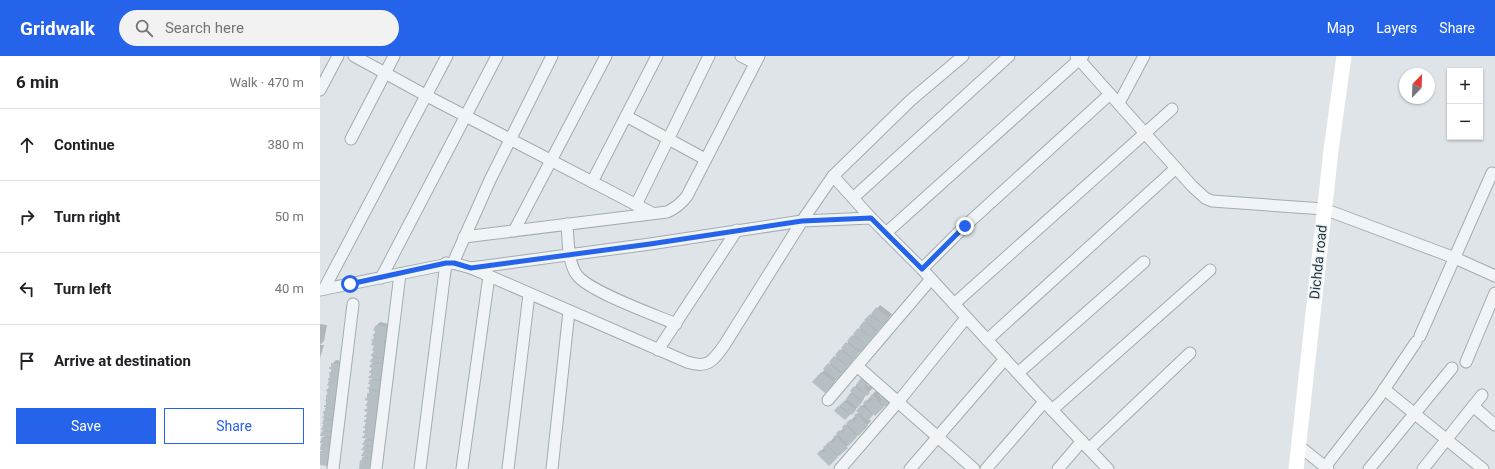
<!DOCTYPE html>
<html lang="en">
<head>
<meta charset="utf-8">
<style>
  :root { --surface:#fff; --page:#f2f2f2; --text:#202124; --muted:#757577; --line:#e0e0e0; --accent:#2563eb }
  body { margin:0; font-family:Roboto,sans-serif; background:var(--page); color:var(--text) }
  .controls { position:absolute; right:12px; top:12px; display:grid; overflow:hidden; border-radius:0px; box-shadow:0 1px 3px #0004 }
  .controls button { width:36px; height:36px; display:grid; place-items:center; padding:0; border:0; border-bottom:1px solid var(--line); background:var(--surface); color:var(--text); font:20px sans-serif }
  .compass { position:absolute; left:1079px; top:12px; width:36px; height:36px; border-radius:50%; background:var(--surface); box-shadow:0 1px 3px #0004; rotate:23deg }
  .stop { position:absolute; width:12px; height:12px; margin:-9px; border:3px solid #2563eb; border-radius:50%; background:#fff }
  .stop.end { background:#2563eb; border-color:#fff; box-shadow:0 1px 4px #0008 }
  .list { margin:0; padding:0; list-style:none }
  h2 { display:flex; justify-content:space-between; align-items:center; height:52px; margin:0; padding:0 16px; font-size:17px }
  h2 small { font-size:13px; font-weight:400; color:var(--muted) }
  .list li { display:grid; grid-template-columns:26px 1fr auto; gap:12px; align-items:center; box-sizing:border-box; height:72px; padding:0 16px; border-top:1px solid var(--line) }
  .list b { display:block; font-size:15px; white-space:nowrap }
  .list em { font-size:13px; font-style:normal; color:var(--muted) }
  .actions { display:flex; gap:8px; padding:12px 16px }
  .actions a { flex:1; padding:9px 0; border:1px solid var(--accent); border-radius:0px; text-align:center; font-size:14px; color:var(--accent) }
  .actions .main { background:var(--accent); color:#fff }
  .icon { flex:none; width:22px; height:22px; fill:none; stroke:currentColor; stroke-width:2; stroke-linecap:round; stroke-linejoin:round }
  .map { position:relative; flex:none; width:1175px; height:413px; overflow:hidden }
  header { display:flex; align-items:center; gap:24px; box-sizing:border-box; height:56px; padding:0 20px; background:var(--accent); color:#fff }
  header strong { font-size:19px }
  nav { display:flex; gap:22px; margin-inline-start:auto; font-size:14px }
  .search { width:280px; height:36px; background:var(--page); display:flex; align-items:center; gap:10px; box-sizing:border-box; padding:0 14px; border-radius:22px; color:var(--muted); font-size:15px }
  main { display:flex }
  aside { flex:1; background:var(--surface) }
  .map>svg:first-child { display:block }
  .shadow { fill:#0003 }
  .building { fill:#b5bfc4 }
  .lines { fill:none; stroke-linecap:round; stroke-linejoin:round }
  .minor-casing { stroke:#a3acb1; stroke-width:13 }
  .minor { stroke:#f0f4f6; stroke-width:11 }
  .secondary { stroke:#fff; stroke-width:15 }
  .route { stroke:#2563eb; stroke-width:5 }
  .labels { text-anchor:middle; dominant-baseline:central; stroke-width:3; stroke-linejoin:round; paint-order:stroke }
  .street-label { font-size:14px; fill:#27363e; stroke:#edf3f5 }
</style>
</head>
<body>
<header>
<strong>Gridwalk</strong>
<div class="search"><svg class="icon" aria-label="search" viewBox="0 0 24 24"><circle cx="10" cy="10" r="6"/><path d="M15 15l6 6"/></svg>Search here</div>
<nav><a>Map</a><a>Layers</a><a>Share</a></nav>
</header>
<main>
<aside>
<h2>6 min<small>Walk · 470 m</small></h2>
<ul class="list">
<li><svg class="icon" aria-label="ahead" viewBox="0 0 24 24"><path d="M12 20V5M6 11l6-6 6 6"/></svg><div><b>Continue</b></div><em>380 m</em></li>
<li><svg class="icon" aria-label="right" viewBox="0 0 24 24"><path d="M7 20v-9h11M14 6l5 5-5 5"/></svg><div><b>Turn right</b></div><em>50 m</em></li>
<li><svg class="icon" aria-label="left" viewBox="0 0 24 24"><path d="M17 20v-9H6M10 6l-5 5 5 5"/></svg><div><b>Turn left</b></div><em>40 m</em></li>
<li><svg class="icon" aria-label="arrive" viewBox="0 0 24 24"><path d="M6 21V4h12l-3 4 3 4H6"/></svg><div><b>Arrive at destination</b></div></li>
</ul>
<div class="actions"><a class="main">Save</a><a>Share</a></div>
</aside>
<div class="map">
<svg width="1175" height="413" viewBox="0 0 1175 413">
  <rect width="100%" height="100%" fill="#dee4e7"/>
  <g class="shadow">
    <polygon points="560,249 572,258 509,332 494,326"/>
    <polygon points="60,266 69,268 69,284 66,288 68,288 58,400 40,413 41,405 45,400 45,384 48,382 43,381 45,379 46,376 44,375 46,373 45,370 47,366 45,365 47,362 48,355 46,354 48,352 49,344 46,343 48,341 51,324 53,322 50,320 52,318 50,315 52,313 53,305 51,304 53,302 52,298 54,296 55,291 54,284 53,284 54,282 54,278 56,276 56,270"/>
    <polygon points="0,268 7,269 4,285 0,289"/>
    <polygon points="0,289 4,289 0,302"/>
    <polygon points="16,304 26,306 10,405 6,409 0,408 0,398 3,394 2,388 4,386 3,382 5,380 3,375 5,373 3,373 12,308"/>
    <polygon points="550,319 547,329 549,330 555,323 558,327 543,342 544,343 535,354 525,363 519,350 527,343 537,328"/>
    <polygon points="561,329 565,332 559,338 565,349 555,358 554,357 549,363 551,365 509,409 498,398 539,356 542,350"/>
  </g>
  <g class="building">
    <polygon points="556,251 569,262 564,269 551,258"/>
    <polygon points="550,258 563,269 558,275 544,264"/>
    <polygon points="544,265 557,276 552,282 539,271"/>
    <polygon points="56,269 69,271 68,273 66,273 66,277 68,277 68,279 66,279 65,282 67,282 67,284 64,284 64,287 66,288 63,291 67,292 67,294 65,294 64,297 67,297 66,299 64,299 64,302 51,300 51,298 53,298 54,295 52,295 54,290 51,289 53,285 51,285 52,283 54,283 53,278 55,278 55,275 53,274"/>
    <polygon points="538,272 552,282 546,289 533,278"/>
    <polygon points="532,279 546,289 541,296 527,285"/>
    <polygon points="526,286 539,296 534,303 521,292"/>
    <polygon points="520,293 534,304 528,310 515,299"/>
    <polygon points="514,300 528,311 523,317 509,306"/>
    <polygon points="53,301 66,303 65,305 63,304 63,307 50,306 51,303 52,304"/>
    <polygon points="11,307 23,309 22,314 17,314 22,315 21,325 8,324 8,322 10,322 9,316 11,316 11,313 9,313 9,311 11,311"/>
    <polygon points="52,307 65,308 65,310 63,310 62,314 65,314 64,316 62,316 62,319 64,319 64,321 62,321 61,324 48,322 49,320 51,320 51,317 49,317 49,315 51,315 52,312 49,311"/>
    <polygon points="508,307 522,318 517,324 503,313"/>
    <polygon points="501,316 515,327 505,337 492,326"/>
    <polygon points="543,319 548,323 544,332 550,337 547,340 536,329"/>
    <polygon points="50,323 63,325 63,327 61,327 60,330 63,331 60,335 47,333 48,331 49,332 50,328 48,328"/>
    <polygon points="9,324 20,326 17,353 4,351 4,349 6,349 6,345 5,345 5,344 6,344 6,338 8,339 6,333 8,333 9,330 7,329 7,328 8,328"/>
    <polygon points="534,330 546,339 542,345 530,335"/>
    <polygon points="49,334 62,336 62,338 60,338 59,341 61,342 60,344 58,343 58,347 61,347 60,349 58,349 58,352 60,353 60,355 58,354 57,358 60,358 55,384 42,382 42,380 44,381 45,377 43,377 43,375 45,375 45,372 43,372 44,370 45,370 46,366 44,366 44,364 46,364 47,361 44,361 45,359 46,359 47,356 44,355 45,353 47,353 47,350 45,350 48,345 45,344 45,342 47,343 47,337 49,337"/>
    <polygon points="564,336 573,344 566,351 560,346 562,343 560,341"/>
    <polygon points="530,337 542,346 537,352 526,343"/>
    <polygon points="552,338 564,351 555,360 543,347 546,344 549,347 552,344 550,341"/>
    <polygon points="524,345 536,354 532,359 520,350"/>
    <polygon points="541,349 553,359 548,365 536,355"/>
    <polygon points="518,350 530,359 525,364 514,355"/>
    <polygon points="5,352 17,353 16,364 2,362 3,360 4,361 3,355 5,355"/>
    <polygon points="536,357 548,370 538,380 526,367 531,363 533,366 537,362 534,360"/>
    <polygon points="4,363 15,365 15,370 2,368"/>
    <polygon points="525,368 537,381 528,390 516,377 519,374 522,377 525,374 522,371"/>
    <polygon points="3,369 14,370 14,375 1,374"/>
    <polygon points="2,375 13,376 13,381 0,380"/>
    <polygon points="515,379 528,392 519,400 506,388 510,385 513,387 516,384 513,381"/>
    <polygon points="2,381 13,383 13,388 0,387"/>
    <polygon points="45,384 58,386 55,390 42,389"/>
    <polygon points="1,388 13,389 12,396 0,394"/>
    <polygon points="506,389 518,401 509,410 497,398 500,394 503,397 506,394 503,391"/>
    <polygon points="44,390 57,391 54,396 41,394"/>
    <polygon points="0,395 12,396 11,403 7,404 7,410 0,409"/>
    <polygon points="44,395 57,397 54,402 41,400"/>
    <polygon points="42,401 55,403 52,413 39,413 40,404 42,405"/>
  </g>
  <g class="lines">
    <g class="minor-casing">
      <g id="minor">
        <polyline points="34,0 107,40 332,157"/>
        <polyline points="421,0 435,7"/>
        <polyline points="643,0 591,44 513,120 551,162 602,213 717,338 788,413"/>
        <polyline points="756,0 872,130 885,142 892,145 1004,153 1135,202 1175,220"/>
        <polyline points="0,34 18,0"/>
        <polyline points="799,47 824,0"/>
        <polyline points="306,60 385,103"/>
        <polyline points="31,83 74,0"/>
        <polyline points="272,126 337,0"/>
        <polyline points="533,142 689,0"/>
        <polyline points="316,149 389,0"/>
        <path d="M247,168C248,182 248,208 257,219C268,235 335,259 356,268"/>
        <polyline points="194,175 286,0"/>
        <polyline points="566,177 763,0"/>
        <path d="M144,181L347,156C356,152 361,148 367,140L439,0"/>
        <polyline points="133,207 170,124 232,0"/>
        <polyline points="151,212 330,188 482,165 551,162"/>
        <polyline points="602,213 645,170 790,38"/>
        <polyline points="61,222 177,0"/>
        <polyline points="4,233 127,0"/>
        <path d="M0,234L133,207L151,212L367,306C388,313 393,305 405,288L482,165L513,120"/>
        <polyline points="634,248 852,53"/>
        <polyline points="1100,280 1172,117"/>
        <polyline points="667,284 856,112"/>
        <polyline points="338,294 417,174"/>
        <polyline points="1146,306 1175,237"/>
        <polyline points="537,310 654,413"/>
        <polyline points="698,317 824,206"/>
        <polyline points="1064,333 1163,413"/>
        <polyline points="508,344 611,223"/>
        <polyline points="1153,350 1175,369"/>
        <polyline points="732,354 890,214"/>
        <polyline points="979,390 1008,413"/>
        <polyline points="769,393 870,297"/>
        <polyline points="1005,411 1059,341 1096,286"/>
        <polyline points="13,413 33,248"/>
        <polyline points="56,413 80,218"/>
        <polyline points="100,413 126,207"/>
        <polyline points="142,413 169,220"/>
        <polyline points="188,413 209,238"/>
        <polyline points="232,413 249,255"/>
        <polyline points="520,413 578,346 646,262"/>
        <polyline points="590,413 685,303"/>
        <polyline points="666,413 724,346"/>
        <polyline points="738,413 762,385"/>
        <polyline points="1049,413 1132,312"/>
        <polyline points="1103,413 1162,339"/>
      </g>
    </g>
    <use href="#minor" class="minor"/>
    <polyline class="secondary" points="976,413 1011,94 1024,0"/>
  </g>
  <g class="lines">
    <polyline class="route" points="30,228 126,207 134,207 151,212 330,188 482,165 551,162 602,213 645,170"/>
  </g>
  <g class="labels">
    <g class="street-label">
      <text transform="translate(998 206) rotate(-84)">Dichda road</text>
    </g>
  </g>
</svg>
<div class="controls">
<button>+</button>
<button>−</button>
</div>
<svg class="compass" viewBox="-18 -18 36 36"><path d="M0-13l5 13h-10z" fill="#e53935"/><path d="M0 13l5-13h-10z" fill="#757577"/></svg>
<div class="stop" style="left:30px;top:228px"></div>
<div class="stop end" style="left:645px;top:170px"></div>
</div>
</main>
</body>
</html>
